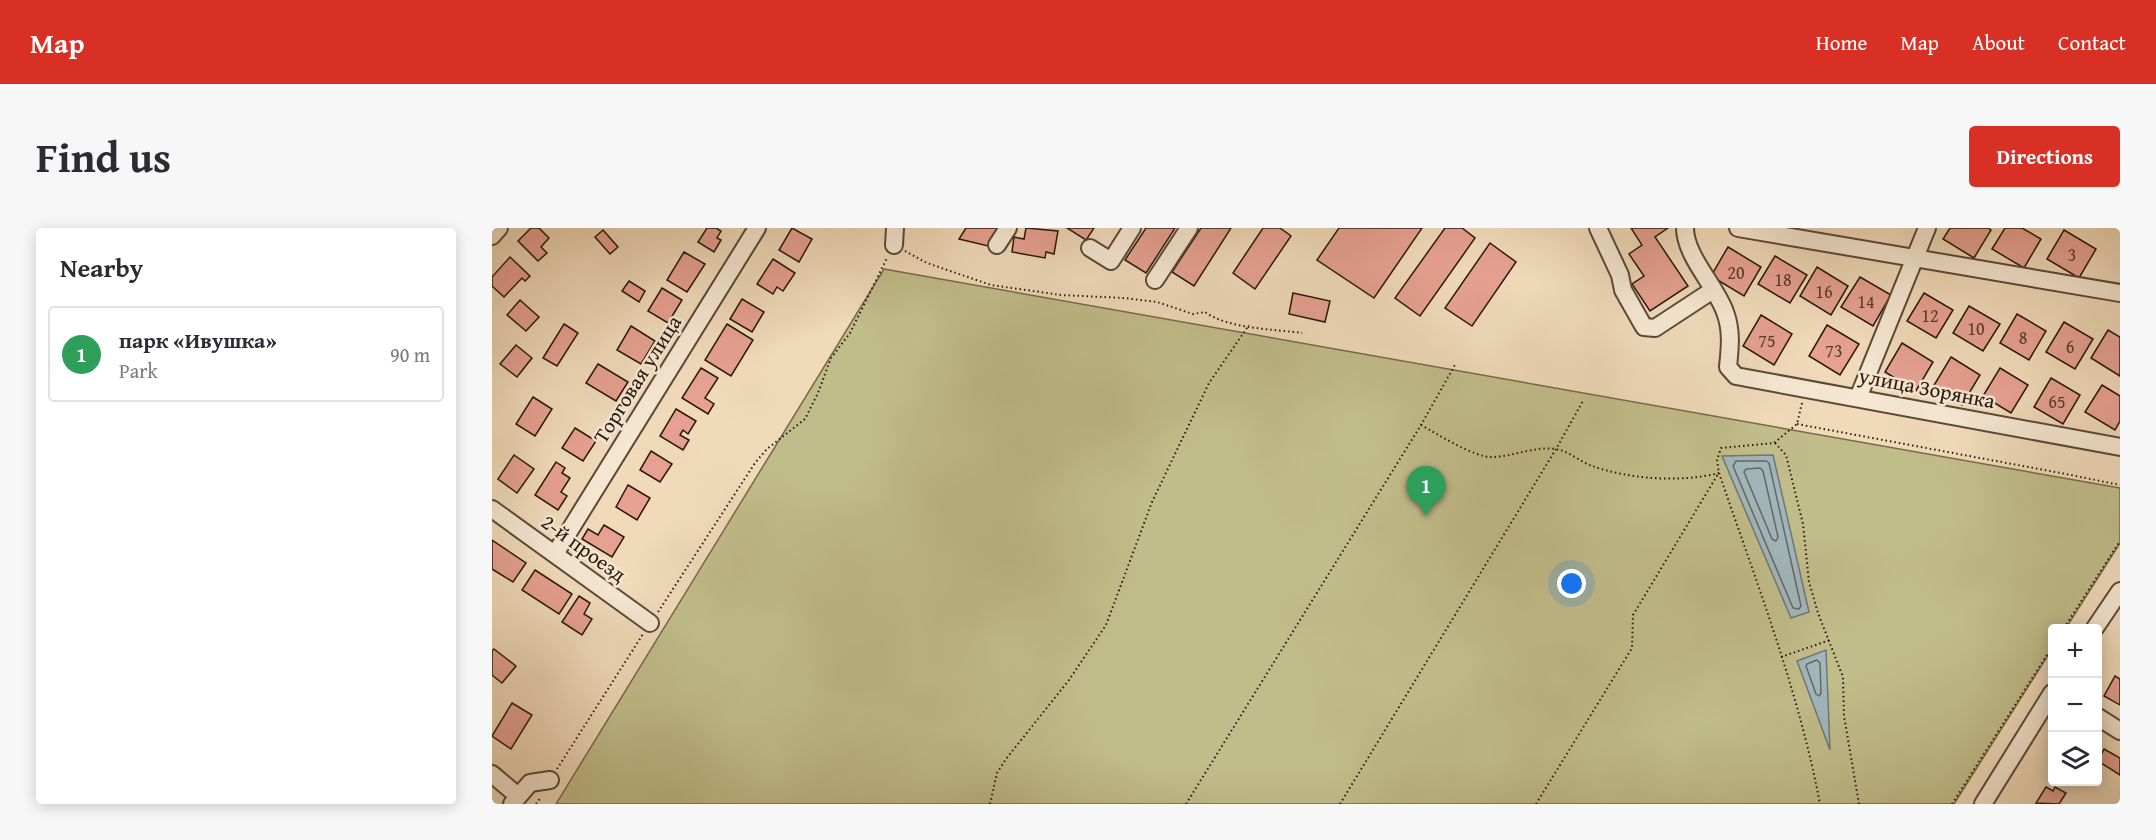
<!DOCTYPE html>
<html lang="en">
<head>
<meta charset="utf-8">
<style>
  :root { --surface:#fff; --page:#f7f7f7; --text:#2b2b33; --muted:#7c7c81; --line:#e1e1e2; --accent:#d93025 }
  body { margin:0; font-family:"Gentium Book Plus",serif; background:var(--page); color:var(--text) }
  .controls { position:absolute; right:18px; bottom:18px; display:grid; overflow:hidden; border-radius:6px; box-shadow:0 3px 15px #0003 }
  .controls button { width:54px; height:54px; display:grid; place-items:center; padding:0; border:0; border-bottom:2px solid var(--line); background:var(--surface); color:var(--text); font:30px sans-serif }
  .you { position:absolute; left:1080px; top:356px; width:21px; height:21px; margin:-15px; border:4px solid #fff; border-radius:50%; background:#1a73e8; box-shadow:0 0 0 9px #1a73e833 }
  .badge { display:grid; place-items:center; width:39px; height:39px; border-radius:50%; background:var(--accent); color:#fff; font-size:20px; font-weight:700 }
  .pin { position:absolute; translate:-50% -50px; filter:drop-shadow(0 2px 3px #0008) }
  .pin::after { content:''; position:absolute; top:32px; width:21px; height:18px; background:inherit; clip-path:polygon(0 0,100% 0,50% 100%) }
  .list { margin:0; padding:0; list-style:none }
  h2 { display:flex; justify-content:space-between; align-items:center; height:78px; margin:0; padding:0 24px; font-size:26px }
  h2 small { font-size:20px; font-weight:400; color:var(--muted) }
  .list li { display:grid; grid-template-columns:39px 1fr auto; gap:18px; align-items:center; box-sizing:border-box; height:96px; margin:0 12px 12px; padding:0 12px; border:2px solid var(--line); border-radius:6px }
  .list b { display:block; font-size:22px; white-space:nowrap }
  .list p { margin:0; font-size:20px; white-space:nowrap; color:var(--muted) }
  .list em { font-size:20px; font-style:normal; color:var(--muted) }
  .icon { flex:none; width:33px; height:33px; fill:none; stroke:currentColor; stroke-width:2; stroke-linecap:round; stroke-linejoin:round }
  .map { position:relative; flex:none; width:1628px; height:576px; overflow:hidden; border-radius:6px }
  header { display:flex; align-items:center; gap:36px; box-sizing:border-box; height:84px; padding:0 30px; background:var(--accent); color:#fff }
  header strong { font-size:28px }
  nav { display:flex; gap:33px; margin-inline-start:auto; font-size:21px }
  .intro { display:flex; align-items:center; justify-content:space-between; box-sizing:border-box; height:144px; padding:0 36px }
  h1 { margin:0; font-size:42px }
  .button { padding:15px 27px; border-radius:6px; background:var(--accent); color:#fff; font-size:21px; font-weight:700 }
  main { display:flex; gap:36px; padding:0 36px }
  aside { flex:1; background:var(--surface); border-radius:6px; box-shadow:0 3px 15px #0003 }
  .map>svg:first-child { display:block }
  .green { fill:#c1bd8a; stroke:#766a4a; stroke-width:1.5 }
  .water { fill:#a1b7bc; stroke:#717775; stroke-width:1.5 }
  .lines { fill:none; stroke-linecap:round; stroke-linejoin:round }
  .shore { stroke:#666764; stroke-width:1.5 }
  .building { fill:#e6a192; stroke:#2a170b; stroke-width:1.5 }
  .minor-casing { stroke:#5c4837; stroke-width:20 }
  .path { stroke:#2a170b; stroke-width:2; stroke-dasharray:1.5 3; stroke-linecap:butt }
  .minor { stroke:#f5e7d2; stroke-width:16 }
  .labels { text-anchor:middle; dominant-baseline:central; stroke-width:5; stroke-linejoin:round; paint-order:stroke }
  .number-label { font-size:18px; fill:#593a2d }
  .street-label { font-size:21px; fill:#2a170b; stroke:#f5e7d2 }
</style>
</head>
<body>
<header>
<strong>Map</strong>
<nav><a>Home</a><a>Map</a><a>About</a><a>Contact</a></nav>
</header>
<div class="intro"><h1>Find us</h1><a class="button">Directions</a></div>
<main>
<aside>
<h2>Nearby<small></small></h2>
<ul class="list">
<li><span class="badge" style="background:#2e9e5b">1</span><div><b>парк «Ивушка»</b><p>Park</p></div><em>90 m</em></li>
</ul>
</aside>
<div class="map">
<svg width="1628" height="576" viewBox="0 0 1628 576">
  <rect width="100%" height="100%" fill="#f0daba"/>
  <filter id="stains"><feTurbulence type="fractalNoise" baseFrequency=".00333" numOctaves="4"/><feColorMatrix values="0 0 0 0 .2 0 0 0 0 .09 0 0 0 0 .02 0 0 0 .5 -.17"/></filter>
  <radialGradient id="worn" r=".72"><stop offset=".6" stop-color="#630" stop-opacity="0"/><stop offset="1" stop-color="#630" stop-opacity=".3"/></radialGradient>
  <polygon class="green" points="392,41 1628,260 1628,315 1574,400 1560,400 1560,421 1462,576 64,576"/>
  <g class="water">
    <polygon points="1281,227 1317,384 1299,390 1230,228"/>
    <polygon points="1334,422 1338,522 1305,433"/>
  </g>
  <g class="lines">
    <g class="shore">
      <polygon points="1244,233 1274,233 1277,235 1309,378 1307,381 1301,380 1241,238"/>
      <polygon points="1268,240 1271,243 1286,309 1284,313 1280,311 1252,244 1254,241"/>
      <polygon points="1325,432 1328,435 1329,465 1327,468 1324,466 1314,438 1315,436"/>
    </g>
  </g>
  <g class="building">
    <polygon points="39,0 47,0 57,10 49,19 55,25 46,33 26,13"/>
    <polygon points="215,0 224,0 229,3 225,10 229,12 222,24 206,14"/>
    <polygon points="300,0 320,11 307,34 287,22"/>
    <polygon points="474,0 508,0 496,18 467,11"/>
    <polygon points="534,0 566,3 562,26 554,24 553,30 520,24 522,9 532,11"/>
    <polygon points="575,0 602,0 594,12"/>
    <polygon points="654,0 683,0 654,45 633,32"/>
    <polygon points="709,0 739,0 702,58 680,44"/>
    <polygon points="771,0 788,0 799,8 763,61 741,45"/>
    <polygon points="847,0 930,0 882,70 825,32"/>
    <polygon points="953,0 970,0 983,10 928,88 903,70"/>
    <polygon points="1139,0 1176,0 1163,9 1196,58 1158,83 1140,56 1152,48 1137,26 1150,17"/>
    <polygon points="1458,0 1496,0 1499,2 1482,30 1451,11"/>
    <polygon points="1513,0 1530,0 1549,11 1532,40 1500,21"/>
    <polygon points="111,2 126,19 118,26 103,9"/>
    <polygon points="1572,2 1604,21 1587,50 1555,31"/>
    <polygon points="998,15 1024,34 980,98 953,80"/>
    <polygon points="1236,19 1269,39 1252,68 1219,48"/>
    <polygon points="192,24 213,36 195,64 175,52"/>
    <polygon points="1283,28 1315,47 1298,75 1266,56"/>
    <polygon points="18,29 38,48 33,53 30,50 12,69 0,58 0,49"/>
    <polygon points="281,31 303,45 291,63 285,59 281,66 265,56"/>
    <polygon points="1325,39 1356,58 1339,87 1308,68"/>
    <polygon points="1368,49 1399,67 1381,98 1349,79"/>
    <polygon points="137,53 153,63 147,74 130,63"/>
    <polygon points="170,60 190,72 176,95 156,83"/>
    <polygon points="801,65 838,73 833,94 797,86"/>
    <polygon points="1432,65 1461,82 1444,110 1415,93"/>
    <polygon points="250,71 272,84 260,104 238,91"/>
    <polygon points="28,72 47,89 34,103 15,87"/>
    <polygon points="1477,78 1508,96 1491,123 1461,105"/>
    <polygon points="1525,86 1554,103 1537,132 1508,115"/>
    <polygon points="1269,87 1300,106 1282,137 1251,118"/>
    <polygon points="1572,94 1601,111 1583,141 1554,124"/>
    <polygon points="72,96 86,105 65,138 51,130"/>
    <polygon points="235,96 261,112 239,148 213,132"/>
    <polygon points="1335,97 1367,116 1348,147 1317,128"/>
    <polygon points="139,98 163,113 149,136 125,122"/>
    <polygon points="1616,102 1628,109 1628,148 1599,130"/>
    <polygon points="1410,115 1441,134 1424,163 1393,144"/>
    <polygon points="24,117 40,130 25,149 8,136"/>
    <polygon points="1459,129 1488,147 1470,177 1441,159"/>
    <polygon points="106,136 136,154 124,173 94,155"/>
    <polygon points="209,140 226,150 213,170 222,176 216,186 190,170"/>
    <polygon points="1508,140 1536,157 1519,185 1491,168"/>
    <polygon points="1559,150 1588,167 1571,196 1542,179"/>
    <polygon points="1610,157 1628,168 1628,193 1623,202 1593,184"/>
    <polygon points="41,169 60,181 43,208 24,196"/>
    <polygon points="184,181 204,193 196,206 191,202 188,207 197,212 191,222 168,208"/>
    <polygon points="83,200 104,213 91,233 70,220"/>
    <polygon points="159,223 180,236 168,254 148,242"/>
    <polygon points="22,227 42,241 25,265 6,251"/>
    <polygon points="64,234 73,240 70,245 78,250 69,264 75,268 66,282 43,267"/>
    <polygon points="136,257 158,270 145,292 124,279"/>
    <polygon points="112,297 132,309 120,329 90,311 96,301 106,307"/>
    <polygon points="0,312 34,335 21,354 0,341"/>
    <polygon points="43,342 80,366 67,386 30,362"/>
    <polygon points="87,368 98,375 92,386 100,391 90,407 70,394"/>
    <polygon points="2,421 24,438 10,455 0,447 0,423"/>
    <polygon points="1623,448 1628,451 1628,477 1612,468"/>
    <polygon points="20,475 40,487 19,521 0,508"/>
    <polygon points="1612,521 1628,530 1628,547 1606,533"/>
    <polygon points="1554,559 1561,563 1563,559 1574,565 1567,576 1544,575"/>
  </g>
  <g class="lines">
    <g class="minor-casing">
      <g id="minor">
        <polyline points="1106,0 1128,47 1131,62 1152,99 1163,100 1221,62"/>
        <path d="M1193,0C1193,28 1224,58 1233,84C1240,102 1238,120 1236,139L1244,148L1628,219"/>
        <polyline points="1246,0 1628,65"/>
        <polyline points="0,8 7,0"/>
        <polyline points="402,17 403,0"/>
        <polyline points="505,17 516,0"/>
        <polyline points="598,20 619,33 640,0"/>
        <polyline points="663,52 697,0"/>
        <polyline points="1366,170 1435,0"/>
        <polyline points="0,281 158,395"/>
        <polyline points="63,326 265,0"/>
        <polyline points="1603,400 1628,363"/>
        <polyline points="1606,489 1628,503"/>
        <polyline points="0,546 26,568"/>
        <polyline points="20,576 38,555 58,552"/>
        <polyline points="1491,576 1560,465"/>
      </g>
    </g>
    <g class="path">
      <path d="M413,23L435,35L499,57L569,67L632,70L665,74L701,86L713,84C736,101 782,101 810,105"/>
      <path d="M1310,175L1305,196L1282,215L1229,220L1225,232L1227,245C1264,353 1307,464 1328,576"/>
      <polyline points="1305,196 1574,246 1628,257"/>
      <path d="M929,197C945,206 982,229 999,229C1020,229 1042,218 1063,221C1075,222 1089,234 1100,238C1137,251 1189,255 1227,245"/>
      <polyline points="1283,215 1294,227 1311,296 1317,354 1326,385 1351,449 1352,488 1367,576"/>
      <polyline points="166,384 263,235 275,221 313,191 326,165 339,130 358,105 395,30"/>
      <polyline points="1572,400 1628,313"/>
      <polyline points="1289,429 1338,412"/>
      <polyline points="65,541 151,406"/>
      <polyline points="44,576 49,569"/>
      <polyline points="498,576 505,545 514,531 577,452 614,397 660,274 717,155 757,97"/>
      <polyline points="694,576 929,197 964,135"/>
      <polyline points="848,576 1064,221 1091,173"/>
      <polyline points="1044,576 1140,420 1141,387 1226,246"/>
      <polyline points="1460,576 1560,419"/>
    </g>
    <use href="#minor" class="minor"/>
  </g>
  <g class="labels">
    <g class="number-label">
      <text x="1580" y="26">3</text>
      <text x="1244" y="44">20</text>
      <text x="1291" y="51">18</text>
      <text x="1332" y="63">16</text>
      <text x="1374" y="73">14</text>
      <text x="1438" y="87">12</text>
      <text x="1484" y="100">10</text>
      <text x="1531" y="109">8</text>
      <text x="1275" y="112">75</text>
      <text x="1578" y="118">6</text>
      <text x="1342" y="122">73</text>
      <text x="1565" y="173">65</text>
    </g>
    <g class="street-label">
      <text transform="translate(145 151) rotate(-58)">Торговая улица</text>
      <text transform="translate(1435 160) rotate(11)">улица Зорянка</text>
      <text transform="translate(92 320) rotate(36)">2-й проезд</text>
    </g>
  </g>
  <rect width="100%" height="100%" filter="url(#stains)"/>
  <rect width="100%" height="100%" fill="url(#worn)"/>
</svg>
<div class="controls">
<button>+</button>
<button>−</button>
<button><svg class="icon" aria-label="layers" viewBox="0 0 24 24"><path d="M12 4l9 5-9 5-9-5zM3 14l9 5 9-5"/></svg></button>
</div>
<div class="you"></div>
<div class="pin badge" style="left:934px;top:288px;background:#2e9e5b">1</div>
</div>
</main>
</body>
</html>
